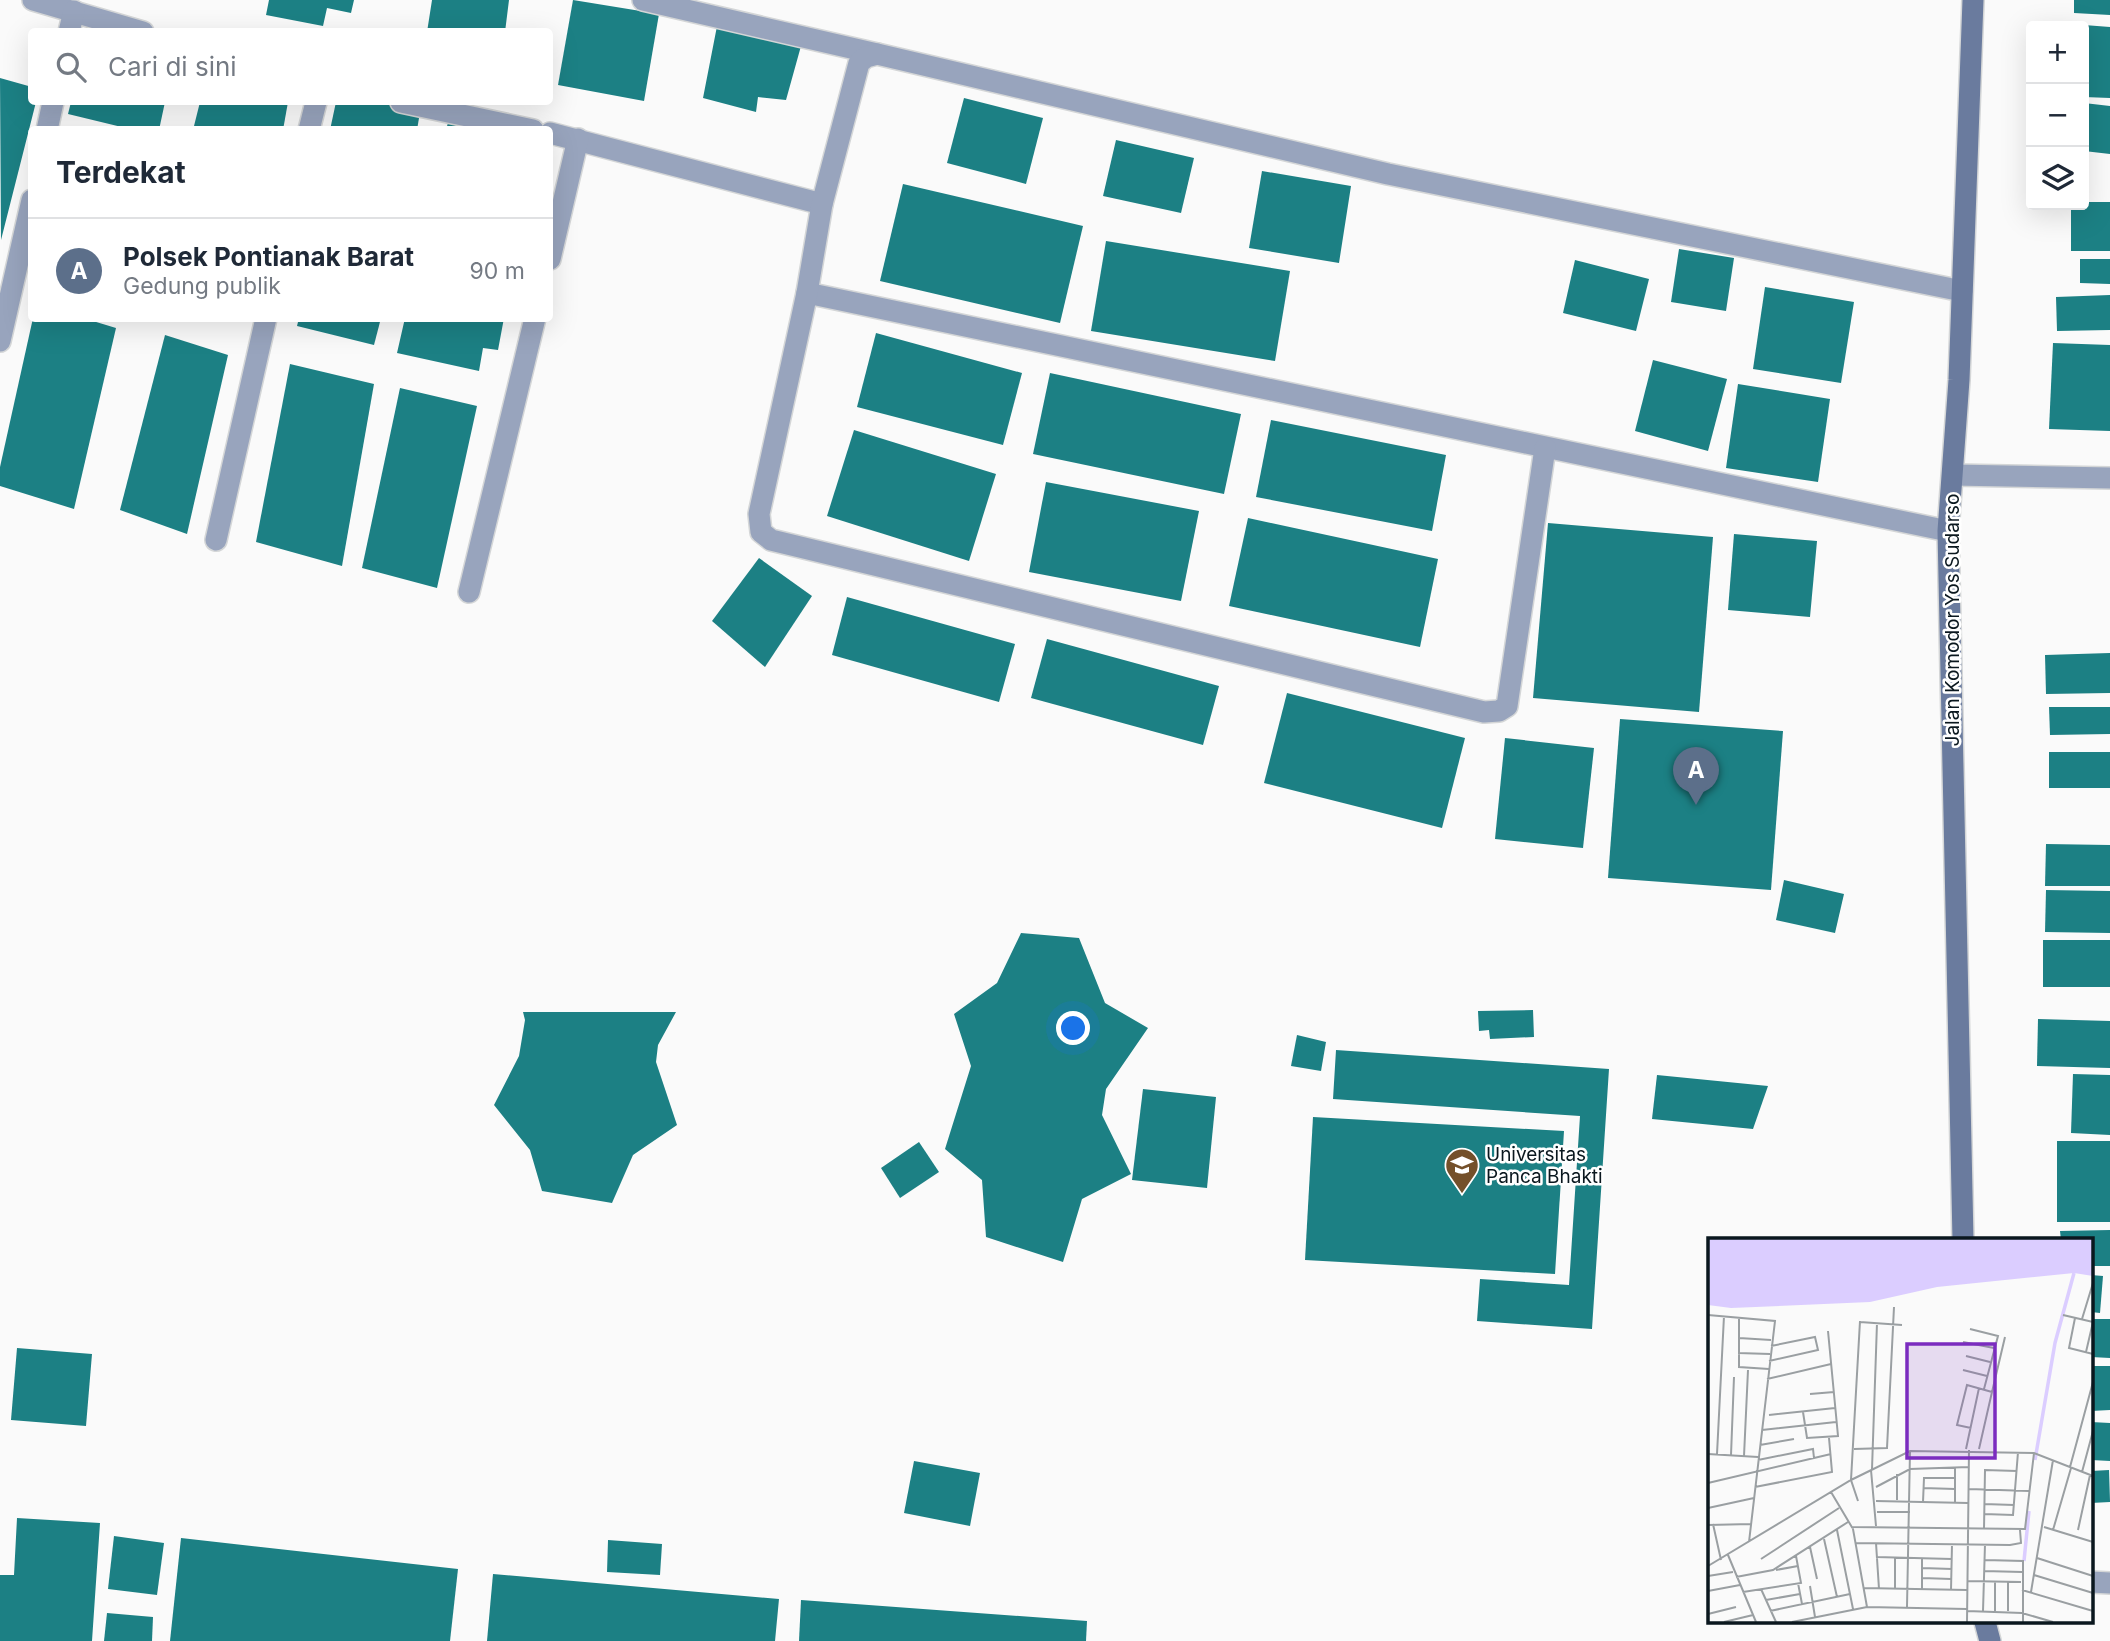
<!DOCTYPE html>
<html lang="id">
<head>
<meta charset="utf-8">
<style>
  :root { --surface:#fff; --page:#f6f6f7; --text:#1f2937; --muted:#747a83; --line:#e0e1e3; --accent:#d93025 }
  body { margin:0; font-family:Inter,sans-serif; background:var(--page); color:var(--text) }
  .controls { position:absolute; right:21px; top:21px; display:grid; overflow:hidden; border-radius:7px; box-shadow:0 7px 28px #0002 }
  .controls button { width:63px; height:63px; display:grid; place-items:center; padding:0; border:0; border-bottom:2px solid var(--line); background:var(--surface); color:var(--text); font:35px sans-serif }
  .you { position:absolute; left:1074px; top:1029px; width:24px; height:24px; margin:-18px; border:5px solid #fff; border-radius:50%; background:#1a73e8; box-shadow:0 0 0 10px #1a73e833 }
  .badge { display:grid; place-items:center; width:46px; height:46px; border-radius:50%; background:var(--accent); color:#fff; font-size:23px; font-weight:700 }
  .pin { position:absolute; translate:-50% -58px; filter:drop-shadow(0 2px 4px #0008) }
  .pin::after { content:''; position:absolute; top:37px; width:24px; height:21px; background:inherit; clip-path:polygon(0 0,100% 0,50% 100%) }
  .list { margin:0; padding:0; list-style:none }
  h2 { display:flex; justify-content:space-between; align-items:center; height:91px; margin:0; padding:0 28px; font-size:30px }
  h2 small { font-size:23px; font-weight:400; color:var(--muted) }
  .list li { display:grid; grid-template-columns:46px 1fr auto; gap:21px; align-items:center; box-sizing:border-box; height:105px; padding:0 28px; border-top:2px solid var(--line) }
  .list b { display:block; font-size:26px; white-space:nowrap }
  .list p { margin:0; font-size:23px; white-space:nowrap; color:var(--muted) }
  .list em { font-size:23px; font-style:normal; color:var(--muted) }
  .icon { flex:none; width:38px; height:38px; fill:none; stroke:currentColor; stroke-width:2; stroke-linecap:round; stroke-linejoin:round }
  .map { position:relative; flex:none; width:2110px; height:1641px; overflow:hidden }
  .search { position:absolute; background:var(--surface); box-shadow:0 7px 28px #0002; left:28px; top:28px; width:525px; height:77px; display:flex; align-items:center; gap:18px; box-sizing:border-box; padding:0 24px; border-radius:7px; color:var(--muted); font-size:26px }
  .panel { position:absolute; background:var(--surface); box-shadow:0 7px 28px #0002; left:28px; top:126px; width:525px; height:196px; border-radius:7px }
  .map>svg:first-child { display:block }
  .building { fill:#1c8084 }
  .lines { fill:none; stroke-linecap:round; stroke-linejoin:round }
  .street-casing { stroke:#d4d6d7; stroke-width:24 }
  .secondary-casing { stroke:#d4d6d7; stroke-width:24 }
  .street { stroke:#98a4bd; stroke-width:21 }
  .secondary { stroke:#6a7b9e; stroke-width:21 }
  .labels { text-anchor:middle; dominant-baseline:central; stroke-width:5; stroke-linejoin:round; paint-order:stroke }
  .street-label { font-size:19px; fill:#0a171e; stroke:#fff }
  .poi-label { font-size:19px; fill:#0a171e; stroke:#fff; text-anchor:start }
  .inset-river { fill:none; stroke:#dbcdff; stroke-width:3.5 }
  .inset-road { fill:none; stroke:#9a9fa2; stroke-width:2 }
  .view { fill:#7b2cbf; fill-opacity:0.15; stroke:#7b2cbf; stroke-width:3.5 }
  .inset-edge { fill:none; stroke:#0a171e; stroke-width:3.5 }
</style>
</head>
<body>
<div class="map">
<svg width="2110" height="1641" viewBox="0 0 2110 1641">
  <rect width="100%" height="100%" fill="#fafafa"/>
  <g class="building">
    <polygon points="269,0 354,0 351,13 327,8 323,26 266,15"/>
    <polygon points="432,0 509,0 505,32 427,32"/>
    <polygon points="573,0 659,14 644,101 558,85"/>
    <polygon points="2074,0 2110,0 2110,15 2074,13"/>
    <polygon points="718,21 801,46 786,100 758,97 756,112 703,98"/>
    <polygon points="2084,25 2110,27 2110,98 2084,97"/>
    <polygon points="0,78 32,87 32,102 36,102 1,240"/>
    <polygon points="964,98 1043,118 1026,184 947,163"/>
    <polygon points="71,102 165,102 159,130 134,130 68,114"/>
    <polygon points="200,102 288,102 283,130 193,130"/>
    <polygon points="336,102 380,102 420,112 417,130 330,130"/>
    <polygon points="2084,103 2110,106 2110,154 2084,151"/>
    <polygon points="449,119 485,130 446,130"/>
    <polygon points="1116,140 1194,158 1181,213 1103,196"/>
    <polygon points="1262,171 1351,186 1339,263 1249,248"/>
    <polygon points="903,184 1083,226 1060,323 880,281"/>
    <polygon points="2084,202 2110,202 2110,251 2071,251 2071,205 2084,205"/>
    <polygon points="1106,241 1290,271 1275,361 1091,331"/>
    <polygon points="1679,249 1734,258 1726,311 1671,302"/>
    <polygon points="2080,259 2110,259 2110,284 2080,283"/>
    <polygon points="1575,260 1649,279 1636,331 1563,313"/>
    <polygon points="1765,287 1854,302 1841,383 1753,369"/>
    <polygon points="2110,295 2110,330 2057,331 2056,297"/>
    <polygon points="33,318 83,318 116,328 74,509 0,486 0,467"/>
    <polygon points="299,318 381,318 374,345 297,326"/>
    <polygon points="405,318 504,318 498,350 483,348 479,371 397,353"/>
    <polygon points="876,333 1022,373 1003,445 857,407"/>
    <polygon points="165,335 228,355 187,534 120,510"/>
    <polygon points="2053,343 2110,345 2110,431 2049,429"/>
    <polygon points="1653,360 1727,379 1708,451 1635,431"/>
    <polygon points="290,364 374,384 342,566 256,542"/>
    <polygon points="1050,373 1241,414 1224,494 1033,454"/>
    <polygon points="1738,384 1830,399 1818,482 1726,468"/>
    <polygon points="400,388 477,406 437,588 362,568"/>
    <polygon points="1271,420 1446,455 1432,531 1256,497"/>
    <polygon points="854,430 996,474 969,561 827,516"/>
    <polygon points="1046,482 1199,511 1181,601 1029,572"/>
    <polygon points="1248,518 1438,559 1420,647 1229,606"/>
    <polygon points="1548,523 1713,537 1699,712 1533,698"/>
    <polygon points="1734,534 1817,541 1810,617 1728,610"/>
    <polygon points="759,558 812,596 765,667 712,621"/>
    <polygon points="847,597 1015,644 999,702 832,655"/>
    <polygon points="1047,639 1219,686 1203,745 1031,698"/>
    <polygon points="2110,653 2110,693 2046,694 2045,655"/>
    <polygon points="1287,693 1465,738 1442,828 1264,783"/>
    <polygon points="2049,707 2110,707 2110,734 2050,735"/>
    <polygon points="1620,719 1783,731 1771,890 1608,878"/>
    <polygon points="1505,738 1594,748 1583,848 1495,839"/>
    <rect x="2049" y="752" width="61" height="36"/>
    <polygon points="2046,844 2110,845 2110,886 2045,886"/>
    <polygon points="1784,880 1844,894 1835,933 1776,920"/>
    <polygon points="2046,890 2110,891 2110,933 2045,932"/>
    <polygon points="1021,933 1079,938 1105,1003 1148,1028 1106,1089 1102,1115 1131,1174 1082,1199 1063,1262 986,1237 982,1180 945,1149 971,1066 954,1014 997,983"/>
    <rect x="2043" y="940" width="67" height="47"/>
    <polygon points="1533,1010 1534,1037 1490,1039 1489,1030 1479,1031 1478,1011"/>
    <polygon points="523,1012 676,1012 658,1045 656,1062 677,1125 633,1155 612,1203 542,1191 530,1150 494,1105 519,1056 525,1020"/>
    <polygon points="2038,1019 2110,1021 2110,1068 2037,1066"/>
    <polygon points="1297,1035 1326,1042 1321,1071 1291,1066"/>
    <polygon points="1336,1050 1609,1069 1592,1329 1477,1321 1480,1279 1569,1285 1580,1116 1333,1099"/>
    <polygon points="2073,1074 2110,1075 2110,1135 2071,1133"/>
    <polygon points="1657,1075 1768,1086 1753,1129 1652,1119"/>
    <polygon points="1143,1089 1216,1097 1207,1188 1132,1180"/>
    <polygon points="1313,1117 1564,1131 1555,1274 1305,1260"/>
    <rect x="2057" y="1141" width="53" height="81"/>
    <polygon points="919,1142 939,1172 900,1198 881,1168"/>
    <polygon points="2110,1230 2110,1266 2091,1266 2091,1240 2061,1240 2060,1231"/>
    <polygon points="2091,1275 2103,1276 2100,1313 2091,1312"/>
    <polygon points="2091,1319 2110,1319 2110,1358 2091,1357"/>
    <polygon points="17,1348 92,1354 86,1426 11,1420"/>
    <polygon points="2091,1366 2110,1366 2110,1410 2091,1411"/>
    <polygon points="2091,1422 2110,1423 2110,1461 2091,1460"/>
    <polygon points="914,1461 980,1473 970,1526 904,1513"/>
    <polygon points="2109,1470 2110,1502 2091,1503 2091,1471"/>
    <polygon points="17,1518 100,1523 92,1641 0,1641 0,1575 14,1575"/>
    <polygon points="114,1536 164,1543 157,1595 108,1589"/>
    <polygon points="181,1538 458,1569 450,1641 170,1641"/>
    <polygon points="608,1540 662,1544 660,1575 607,1572"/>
    <polygon points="493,1574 779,1599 775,1641 487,1641"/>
    <polygon points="801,1600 1087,1621 1086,1641 799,1641"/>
    <polygon points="107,1613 153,1617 152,1641 104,1641"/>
  </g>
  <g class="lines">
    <g class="street-casing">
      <g id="street">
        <polyline points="33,0 143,32"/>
        <polyline points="643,0 877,54"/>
        <polyline points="69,32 74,11"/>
        <polyline points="401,102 533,130"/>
        <polyline points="47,130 53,102"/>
        <polyline points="309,130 316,102"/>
        <polyline points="550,133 822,204"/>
        <polyline points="550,259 578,139"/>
        <polyline points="807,293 1948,531"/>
        <polyline points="0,341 32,200"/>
        <polyline points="1545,448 1507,706 1499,711 1484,712 771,540 761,532 759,514 807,293 822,204 859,63 866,57 877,54 1388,174 1962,291"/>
        <polyline points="1953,475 2110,478"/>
        <polyline points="216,540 266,318"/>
        <polyline points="469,592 535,318"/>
        <polyline points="2091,1582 2110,1583"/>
      </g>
    </g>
    <g class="secondary-casing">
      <g id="secondary">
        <polyline points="1963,1240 1948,531 1959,380 1973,0"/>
        <polyline points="1985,1622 1990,1641"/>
      </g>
    </g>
    <use href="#street" class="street"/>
    <use href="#secondary" class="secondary"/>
  </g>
  <defs>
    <g id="university-pin" transform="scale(1.75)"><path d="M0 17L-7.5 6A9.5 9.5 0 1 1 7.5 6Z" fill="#74502a" stroke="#fff"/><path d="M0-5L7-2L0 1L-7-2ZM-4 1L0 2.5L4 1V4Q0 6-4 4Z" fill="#fff"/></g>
  </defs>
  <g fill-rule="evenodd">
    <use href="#university-pin" x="1462" y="1165"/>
  </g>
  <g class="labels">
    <g class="street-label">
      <text transform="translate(1952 620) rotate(-90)">Jalan Komodor Yos Sudarso</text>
    </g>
    <g class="poi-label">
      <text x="1486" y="1154">Universitas<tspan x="1486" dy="22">Panca Bhakti</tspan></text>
    </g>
  </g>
  <g transform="translate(1708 1238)">
    <rect width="385" height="385" fill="#fafafa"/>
    <path d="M0,1H385V38L366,35L229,49L162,64L23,70L0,67Z" fill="#dbcdff"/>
    <path class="inset-river" d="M327,222L347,105L366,35M316,323L321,273"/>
    <path class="inset-road" d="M0,77L67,83L41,304M355,77L385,84M31,80V129L61,131M367,80L361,110L385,116M374,81L385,45M152,84L194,87M262,91L290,98L276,151M31,100L63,102M255,104L286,110M378,114L385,84M30,115L62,116M258,118L282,124M61,123L110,112L107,99L63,108M255,132L279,138M59,141L123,126M284,154L297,99M102,156L126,154M95,174L99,200L130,198L120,93M61,177L127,170M263,190L249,187L259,147L284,154L271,211M54,192L128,184M52,207L86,201M146,211L179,210L186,69M258,211L271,150M0,216L50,219M9,216L16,78M23,217L26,139M36,218L40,132M50,222L105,211L106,220M247,229V264M362,229L385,144M164,231L169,85M163,232L168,288M374,234L385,193M0,245L123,216M47,249L124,234L121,200M168,249L202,231L261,229M215,250L247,251M261,251L321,253M123,254L145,291L159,369M189,262V236M150,263L143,242L152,83M168,263L260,265M215,264L216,240H247M276,266L306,267M0,270L46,260M169,274H202M276,276L305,277L310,214M5,286L13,322M0,287L43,286M143,289L317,291L326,215M336,289L385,304M276,291L277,232L309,233M129,292L145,371M345,292L363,230M370,292L382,237M116,301L129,359M148,305L302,307L313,305L312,292M168,305L171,351M102,309L109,341M20,317L48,384M168,319L244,321M187,319V351M329,320L385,338M53,321L131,270M277,322L315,323V384M0,328L143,242L202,213L326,215L385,238M214,330L244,331M68,332L90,328M276,333L314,334M326,337L385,355M0,338L25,334M28,339L65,332L140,284M214,340L243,341M259,343L313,344M287,344V373M90,345L94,366M102,348L107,379M156,350L259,352M53,351L68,384M214,351V320M243,352L244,306M314,352L385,373M0,353L32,347M35,354L93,345L88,318M323,354L345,222M58,362L92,356M199,369L202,213M62,373L142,356M259,373L314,375L345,384M275,373L277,306M300,373V344M0,376L28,369M16,384L45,377M84,384L159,369L259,371M259,384L261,212"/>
    <path class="view" d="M199,106H287V220H199Z"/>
    <rect width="385" height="385" class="inset-edge"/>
  </g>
</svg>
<div class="controls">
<button>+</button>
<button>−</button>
<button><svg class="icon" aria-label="layers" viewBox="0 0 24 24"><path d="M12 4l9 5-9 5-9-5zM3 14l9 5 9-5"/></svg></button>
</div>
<div class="you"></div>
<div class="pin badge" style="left:1696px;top:805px;background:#5c6f8a">A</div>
<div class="search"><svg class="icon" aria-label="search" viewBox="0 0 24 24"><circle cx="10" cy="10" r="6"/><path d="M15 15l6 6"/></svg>Cari di sini</div>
<section class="panel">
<h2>Terdekat<small></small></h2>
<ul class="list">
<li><span class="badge" style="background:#5c6f8a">A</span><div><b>Polsek Pontianak Barat</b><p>Gedung publik</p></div><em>90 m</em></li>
</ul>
</section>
</div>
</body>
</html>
